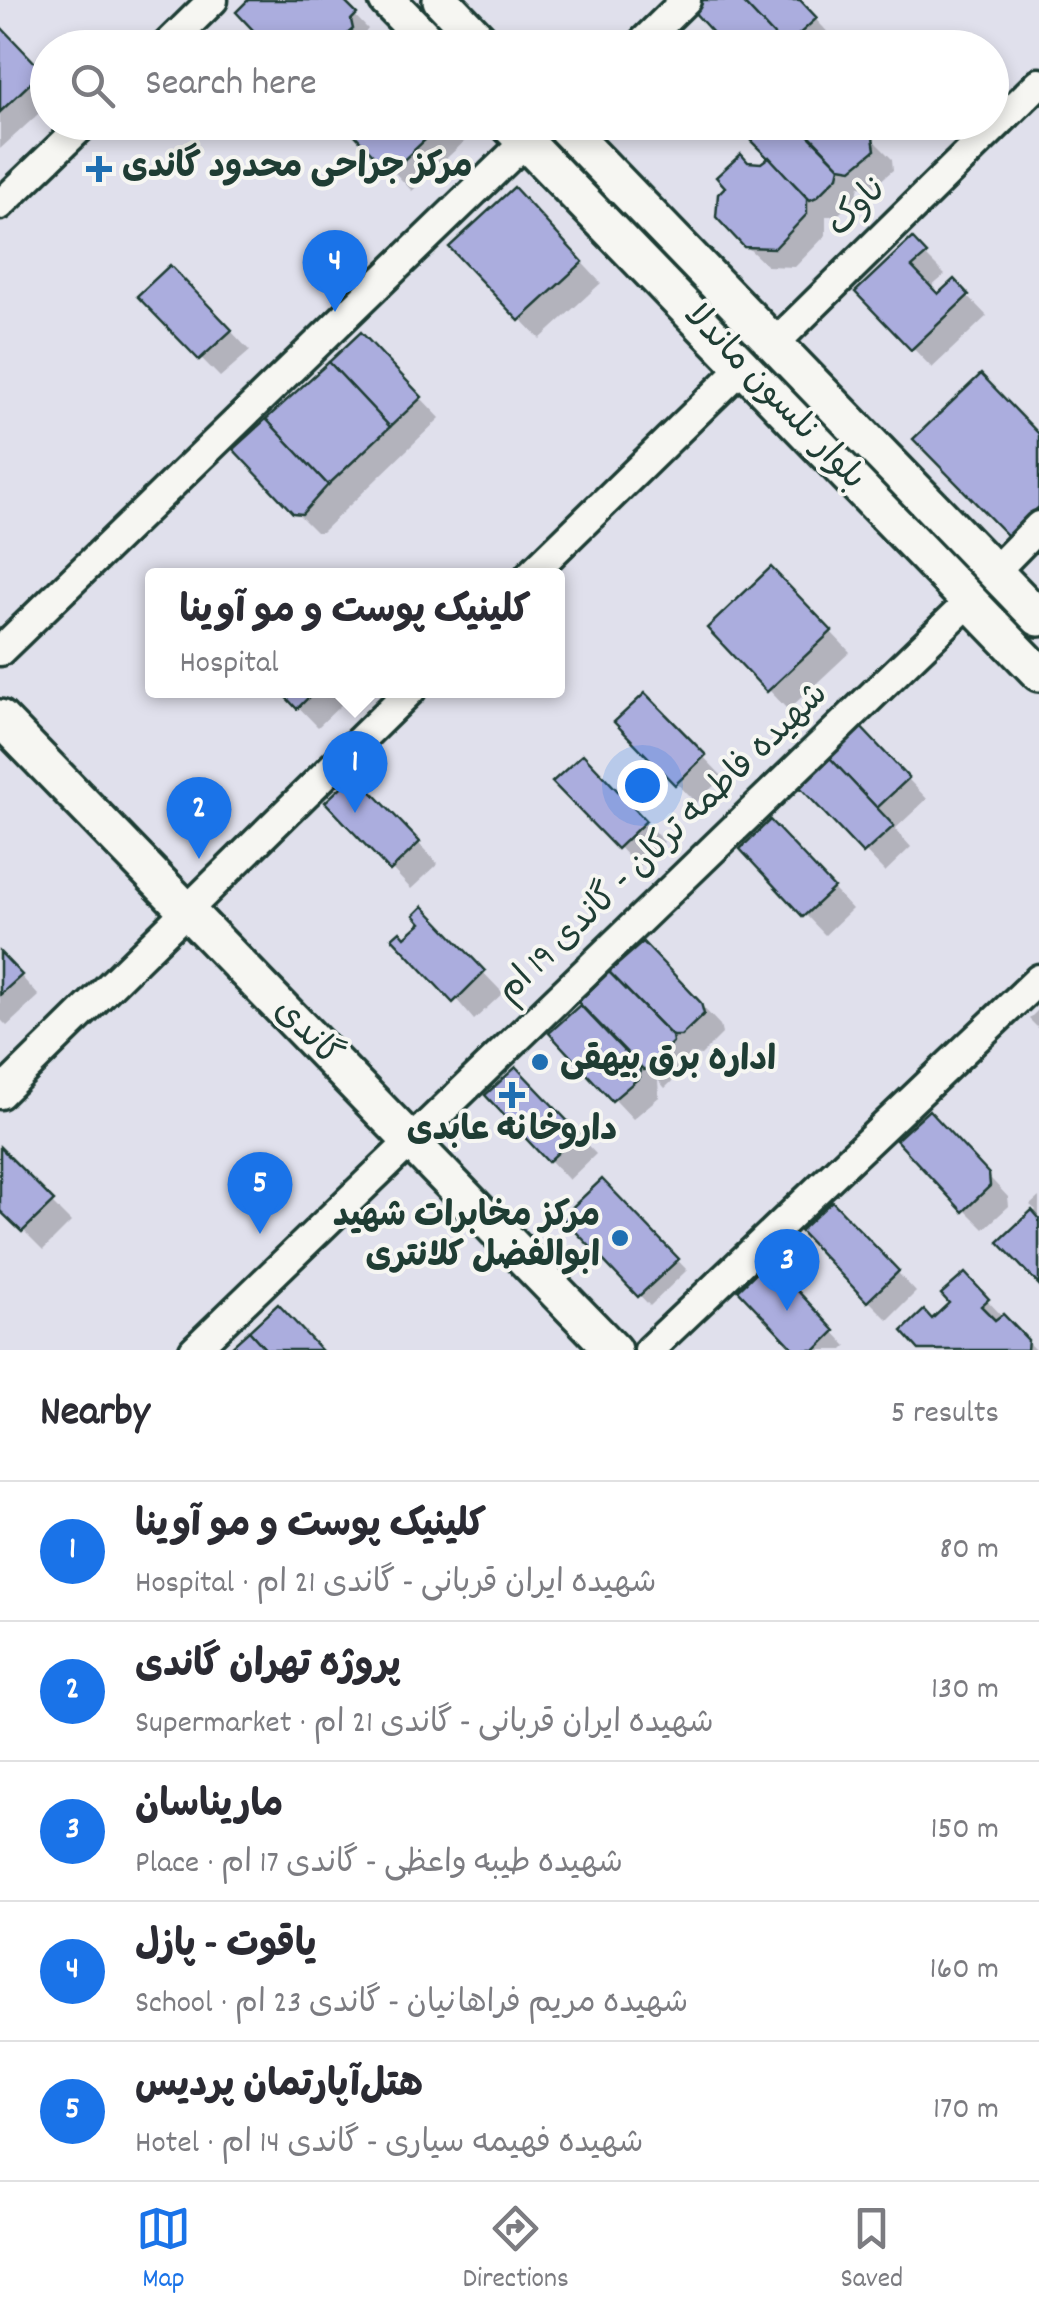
<!DOCTYPE html>
<html lang="en">
<head>
<meta charset="utf-8">
<style>
  :root { --surface:#fff; --page:#f7f7f7; --text:#2b2b33; --muted:#7c7c81; --line:#e1e1e2; --accent:#1a73e8 }
  body { margin:0; font-family:Dekko,"Playpen Sans Arabic",sans-serif; background:var(--page); color:var(--text) }
  .you { position:absolute; left:642px; top:785px; width:35px; height:35px; margin:-25px; border:8px solid #fff; border-radius:50%; background:#1a73e8; box-shadow:0 0 0 15px #1a73e833 }
  .badge { display:grid; place-items:center; width:65px; height:65px; border-radius:50%; background:var(--accent); color:#fff; font-size:32px; font-weight:700 }
  .pin { position:absolute; translate:-50% -82px; filter:drop-shadow(0 2px 5px #0008) }
  .pin::after { content:''; position:absolute; top:52px; width:35px; height:30px; background:inherit; clip-path:polygon(0 0,100% 0,50% 100%) }
  .popup { position:absolute; left:145px; top:568px; width:420px; height:130px; box-sizing:border-box; display:grid; place-content:center; border-radius:10px; background:var(--surface); filter:drop-shadow(0 2px 8px #0005); font-size:32px; white-space:nowrap; color:var(--muted) }
  .popup b { font-size:38px; color:var(--text) }
  .popup::after { content:''; position:absolute; left:50%; top:100%; margin-left:-20px; border:20px solid transparent; border-top-color:var(--surface) }
  .list { margin:0; padding:0; list-style:none }
  h2 { display:flex; justify-content:space-between; align-items:center; height:130px; margin:0; padding:0 40px; font-size:42px }
  h2 small { font-size:32px; font-weight:400; color:var(--muted) }
  .list li { display:grid; grid-template-columns:65px 1fr auto; gap:30px; align-items:center; box-sizing:border-box; height:140px; padding:0 40px; border-top:2px solid var(--line) }
  .list b { display:block; font-size:38px; white-space:nowrap }
  .list p { margin:0; font-size:32px; white-space:nowrap; color:var(--muted) }
  .list em { font-size:32px; font-style:normal; color:var(--muted) }
  .icon { flex:none; width:55px; height:55px; fill:none; stroke:currentColor; stroke-width:2; stroke-linecap:round; stroke-linejoin:round }
  .map { position:relative; flex:none; width:1039px; height:1350px; overflow:hidden }
  .search { position:absolute; background:var(--surface); box-shadow:0 5px 15px #0003; left:30px; right:30px; top:30px; height:110px; display:flex; align-items:center; gap:25px; box-sizing:border-box; padding:0 35px; border-radius:55px; color:var(--muted); font-size:38px }
  .sheet { height:830px; background:var(--surface) }
  nav { display:flex; justify-content:space-around; align-items:center; box-sizing:border-box; height:140px; border-top:2px solid var(--line); background:var(--surface); font-size:28px; color:var(--muted) }
  nav a { display:grid; justify-items:center; gap:5px }
  nav .on { color:var(--accent) }
  .map>svg:first-child { display:block }
  .shadow { fill:#0003 }
  .building { fill:#abadde; stroke:#1f3d34; stroke-width:2.5 }
  .lines { fill:none; stroke-linecap:round; stroke-linejoin:round }
  .minor-casing { stroke:#1f3d34; stroke-width:35 }
  .major-casing { stroke:#1f3d34; stroke-width:42 }
  .minor { stroke:#f6f6f2; stroke-width:28 }
  .major { stroke:#f6f6f2; stroke-width:35 }
  .poi-dot { fill:#1f6fb2; stroke:#f6f6f2; stroke-width:4 }
  .labels { text-anchor:middle; dominant-baseline:central; stroke-width:8; stroke-linejoin:round; paint-order:stroke }
  .poi-label { font-size:35px; font-weight:bold; fill:#1f3d34; stroke:#f6f6f2; text-anchor:start }
  .street-label { font-size:35px; fill:#1f3d34; stroke:#f6f6f2 }
</style>
</head>
<body>
<div class="map">
<svg width="1039" height="1350" viewBox="0 0 1039 1350">
  <rect width="100%" height="100%" fill="#e0e0ec"/>
  <filter id="ink" filterUnits="userSpaceOnUse"><feTurbulence type="fractalNoise" baseFrequency=".01" numOctaves="2"/><feDisplacementMap in="SourceGraphic" scale="20" xChannelSelector="R" yChannelSelector="G"/><feConvolveMatrix kernelMatrix="1 2 1 2 8 2 1 2 1" color-interpolation-filters="sRGB"/></filter>
  <g filter="url(#ink)">
    <g class="shadow">
      <polygon points="251,0 340,0 368,29 363,35 365,44 361,48 274,48"/>
      <polygon points="708,0 798,0 834,39 824,48 731,48"/>
      <polygon points="0,28 48,78 48,105 0,149"/>
      <polygon points="347,122 452,122 467,139 412,191"/>
      <polygon points="775,122 855,122 892,159 893,170 872,188 859,186 857,196 837,216 826,216 826,235 795,267 767,266 746,246 747,164 762,166 772,158"/>
      <polygon points="533,210 601,283 540,339 453,247"/>
      <polygon points="912,242 945,275 930,288 938,297 954,282 987,316 932,368 859,292"/>
      <polygon points="190,288 250,351 220,377 140,296"/>
      <polygon points="380,355 440,418 322,532 316,532 295,511"/>
      <polygon points="791,590 850,652 788,710 710,628"/>
      <polygon points="282,690 333,690 344,702 318,727"/>
      <polygon points="645,696 723,777 696,803 618,722"/>
      <polygon points="877,746 927,799 895,829 911,847 885,872 803,787"/>
      <polygon points="602,777 664,842 638,867 556,782"/>
      <polygon points="375,797 438,864 411,889 392,869"/>
      <polygon points="790,843 852,909 825,935 743,849"/>
      <polygon points="423,910 503,993 474,1020 406,940 424,923"/>
      <polygon points="643,945 720,1025 722,1034 701,1055 690,1054 691,1063 665,1088 658,1080 659,1097 633,1119 552,1033"/>
      <polygon points="0,953 39,996 7,1026 0,1019"/>
      <polygon points="1039,1009 1039,1029 1029,1019"/>
      <polygon points="535,1090 596,1154 569,1180 550,1160"/>
      <polygon points="948,1133 1008,1197 1009,1206 984,1229 965,1210"/>
      <polygon points="0,1151 71,1222 43,1250 0,1207"/>
      <polygon points="602,1182 687,1270 650,1306 565,1217"/>
      <polygon points="1039,1197 1039,1282 1002,1242 1036,1210 1030,1205"/>
      <polygon points="852,1224 916,1292 888,1320 868,1300"/>
      <polygon points="964,1276 1006,1320 1035,1350 923,1350 933,1322 952,1303"/>
      <polygon points="782,1277 847,1346 843,1350 798,1350"/>
    </g>
    <g class="building">
      <polygon points="248,0 343,0 357,14 351,20 353,29 331,48 270,48 236,12"/>
      <polygon points="703,0 741,0 783,44 727,48 693,11"/>
      <polygon points="741,0 800,0 817,18 785,47"/>
      <polygon points="0,26 38,66 39,75 0,112"/>
      <polygon points="343,122 444,122 390,173"/>
      <polygon points="771,122 795,122 840,167 838,176 817,197 810,200 751,141"/>
      <polygon points="797,122 859,122 873,137 875,150 852,169 840,167"/>
      <polygon points="741,154 748,162 761,163 769,157 807,198 807,214 775,248 744,247 716,217 718,194 725,187 716,177"/>
      <polygon points="514,187 583,262 519,321 449,247"/>
      <polygon points="912,238 927,254 912,267 938,294 954,279 969,295 911,350 855,292"/>
      <polygon points="170,265 232,330 199,360 137,296"/>
      <polygon points="361,332 422,397 390,427 329,362"/>
      <polygon points="329,362 390,427 328,485 266,419"/>
      <polygon points="981,374 1039,434 1039,507 1008,536 913,439"/>
      <polygon points="266,419 328,485 302,514 293,513 233,449"/>
      <polygon points="771,567 832,631 767,692 707,628"/>
      <polygon points="279,690 316,690 297,709"/>
      <polygon points="645,693 706,755 675,785 614,722"/>
      <polygon points="857,723 909,778 877,808 825,753"/>
      <polygon points="583,754 646,821 617,849 552,782"/>
      <polygon points="830,758 894,826 863,854 800,787"/>
      <polygon points="355,774 420,842 390,871 325,802"/>
      <polygon points="770,820 834,888 803,917 740,849"/>
      <polygon points="423,906 485,971 453,1003 392,938 400,931 405,937 421,923 414,915"/>
      <polygon points="643,942 701,1003 704,1014 681,1036 672,1036 609,972"/>
      <polygon points="0,952 22,975 0,995"/>
      <polygon points="609,972 672,1036 673,1042 644,1070 578,1002"/>
      <polygon points="580,1005 640,1068 640,1077 612,1101 549,1033"/>
      <polygon points="516,1067 579,1133 548,1162 485,1095"/>
      <polygon points="929,1110 989,1174 990,1186 963,1212 896,1140"/>
      <polygon points="0,1147 54,1201 22,1232 0,1211"/>
      <polygon points="602,1179 679,1259 638,1297 562,1217"/>
      <polygon points="832,1201 899,1271 867,1302 800,1231"/>
      <polygon points="1032,1210 1039,1218 1039,1285 998,1242"/>
      <polygon points="769,1260 835,1331 816,1350 795,1350 738,1290"/>
      <polygon points="965,1273 989,1299 981,1306 995,1320 1003,1314 1028,1340 1027,1350 919,1350 902,1331 924,1310 932,1319 949,1303 941,1294"/>
      <polygon points="278,1304 321,1350 266,1350 249,1331"/>
      <polygon points="249,1331 266,1350 228,1350"/>
    </g>
    <g class="lines">
      <g class="minor-casing">
        <g id="minor">
          <polyline points="164,48 213,0"/>
          <polyline points="637,48 686,0"/>
          <polyline points="0,205 86,122"/>
          <polyline points="774,344 1039,83"/>
          <polyline points="994,572 1039,526"/>
          <polyline points="529,576 743,367"/>
          <polyline points="0,651 525,142"/>
          <polyline points="0,1094 411,690"/>
          <polyline points="194,1350 970,601"/>
          <polyline points="649,1350 1039,979"/>
        </g>
      </g>
      <g class="major-casing">
        <g id="major">
          <polyline points="387,0 434,48"/>
          <polyline points="441,0 487,48"/>
          <polyline points="506,122 1039,673"/>
          <polyline points="560,122 1039,618"/>
          <polyline points="0,718 613,1350"/>
        </g>
      </g>
      <use href="#minor" class="minor"/>
      <use href="#major" class="major"/>
    </g>
  </g>
  <g class="poi-dot">
    <path d="M94 154h10v10h10v10h-10v10h-10v-10h-10v-10h10z"/>
    <circle cx="540" cy="1062" r="10"/>
    <path d="M507 1080h10v10h10v10h-10v10h-10v-10h-10v-10h10z"/>
    <circle cx="620" cy="1238" r="10"/>
  </g>
  <g class="labels">
    <g class="poi-label">
      <text x="122" y="169">مرکز جراحی محدود گاندی</text>
      <text x="560" y="1062">اداره برق بیهقی</text>
      <text x="512" y="1132" text-anchor="middle">داروخانه عابدی</text>
      <text x="600" y="1218" text-anchor="end">مرکز مخابرات شهید<tspan x="600" dy="40">ابوالفضل کلانتری</tspan></text>
    </g>
    <g class="street-label">
      <text transform="translate(859 208) rotate(-45)">ناوک</text>
      <text transform="translate(773 398) rotate(46)">بلوار نلسون ماندلا</text>
      <text transform="translate(664 844) rotate(-44)">شهیده فاطمه ترکان - گاندی 19 ام</text>
      <text transform="translate(306 1034) rotate(46)">گاندی</text>
    </g>
  </g>
</svg>
<div class="you"></div>
<div class="pin badge" style="left:355px;top:813px">1</div>
<div class="popup"><b>کلینیک پوست و مو آوینا</b>Hospital</div>
<div class="pin badge" style="left:199px;top:859px">2</div>
<div class="pin badge" style="left:787px;top:1311px">3</div>
<div class="pin badge" style="left:335px;top:312px">4</div>
<div class="pin badge" style="left:260px;top:1234px">5</div>
<div class="search"><svg class="icon" aria-label="search" viewBox="0 0 24 24"><circle cx="10" cy="10" r="6"/><path d="M15 15l6 6"/></svg>Search here</div>
</div>
<section class="sheet">
<h2>Nearby<small>5 results</small></h2>
<ul class="list">
<li><span class="badge">1</span><div><b>کلینیک پوست و مو آوینا</b><p>Hospital · شهیده ایران قربانی - گاندی 21 ام</p></div><em>80 m</em></li>
<li><span class="badge">2</span><div><b>پروژه تهران گاندی</b><p>Supermarket · شهیده ایران قربانی - گاندی 21 ام</p></div><em>130 m</em></li>
<li><span class="badge">3</span><div><b>ماریناسان</b><p>Place · شهیده طیبه واعظی - گاندی 17 ام</p></div><em>150 m</em></li>
<li><span class="badge">4</span><div><b>یاقوت - پازل</b><p>School · شهیده مریم فراهانیان - گاندی 23 ام</p></div><em>160 m</em></li>
<li><span class="badge">5</span><div><b>هتل‌آپارتمان پردیس</b><p>Hotel · شهیده فهیمه سیاری - گاندی 14 ام</p></div><em>170 m</em></li>
</ul>
</section>
<nav>
<a class="on"><svg class="icon" aria-label="map" viewBox="0 0 24 24"><path d="M3 6l6-2 6 2 6-2v14l-6 2-6-2-6 2zM9 4v14M15 6v14"/></svg>Map</a>
<a><svg class="icon" aria-label="directions" viewBox="0 0 24 24"><path d="M12 3l9 9-9 9-9-9zM9 14v-3h6M13 9l2 2-2 2"/></svg>Directions</a>
<a><svg class="icon" aria-label="saved" viewBox="0 0 24 24"><path d="M7 4h10v16l-5-4-5 4z"/></svg>Saved</a>
</nav>
</body>
</html>
